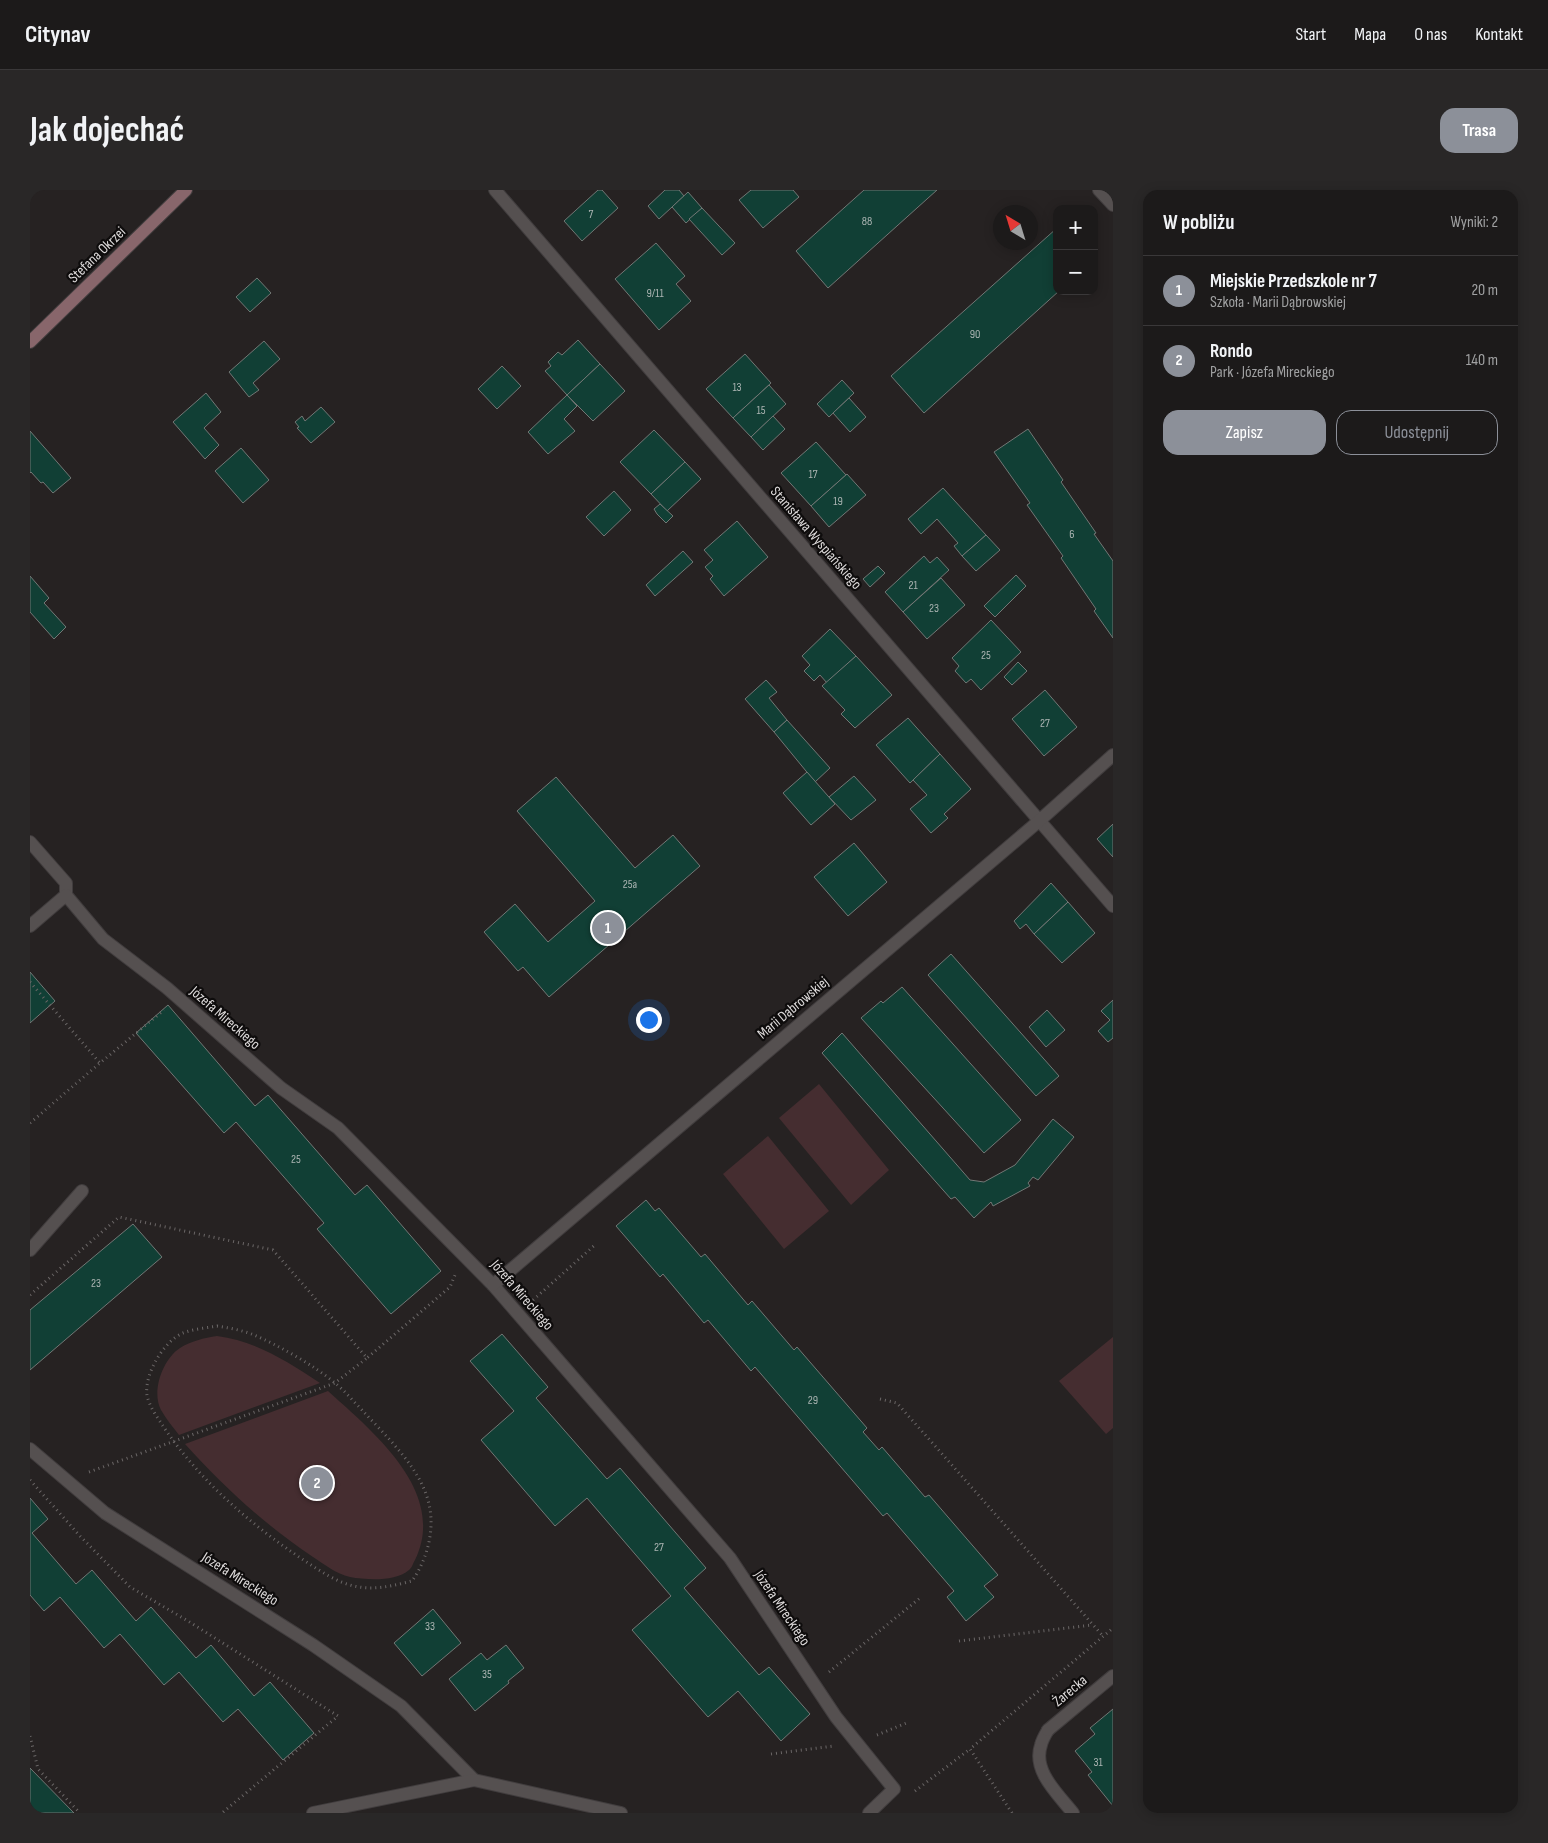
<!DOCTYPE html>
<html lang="pl">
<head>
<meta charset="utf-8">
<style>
  :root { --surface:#1c1a1a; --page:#292727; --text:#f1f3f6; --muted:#a0a1a2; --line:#3a3839; --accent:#8c9099 }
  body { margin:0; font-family:"Sofia Sans Condensed",sans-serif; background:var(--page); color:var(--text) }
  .controls { position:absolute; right:15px; top:15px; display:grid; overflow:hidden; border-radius:10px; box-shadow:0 2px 12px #0003 }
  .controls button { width:45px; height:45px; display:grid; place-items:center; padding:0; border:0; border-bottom:1px solid var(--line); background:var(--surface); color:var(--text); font:25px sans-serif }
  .compass { position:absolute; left:963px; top:15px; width:45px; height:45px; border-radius:50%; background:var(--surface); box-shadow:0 2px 12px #0003; rotate:322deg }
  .you { position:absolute; left:618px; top:829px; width:18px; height:18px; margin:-12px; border:4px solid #fff; border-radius:50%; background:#1a73e8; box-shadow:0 0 0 8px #1a73e833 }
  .badge { display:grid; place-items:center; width:32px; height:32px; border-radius:50%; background:var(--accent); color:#fff; font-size:16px; font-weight:700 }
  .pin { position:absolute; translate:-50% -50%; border:2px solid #fff; box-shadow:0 1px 5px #0006 }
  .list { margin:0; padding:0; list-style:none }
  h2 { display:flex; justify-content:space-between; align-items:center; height:65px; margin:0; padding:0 20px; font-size:21px }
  h2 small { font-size:16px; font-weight:400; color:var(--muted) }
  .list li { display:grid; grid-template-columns:32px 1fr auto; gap:15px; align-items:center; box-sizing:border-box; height:70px; padding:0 20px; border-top:1px solid var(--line) }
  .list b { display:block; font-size:19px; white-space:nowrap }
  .list p { margin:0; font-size:16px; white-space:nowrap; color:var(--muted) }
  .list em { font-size:16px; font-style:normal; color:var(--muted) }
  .actions { display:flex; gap:10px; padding:15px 20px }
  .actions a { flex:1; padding:11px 0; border:1px solid var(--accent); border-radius:15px; text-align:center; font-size:18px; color:var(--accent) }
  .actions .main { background:var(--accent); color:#fff }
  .map { position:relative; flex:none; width:1083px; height:1623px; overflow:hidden; border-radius:15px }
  header { display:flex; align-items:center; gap:30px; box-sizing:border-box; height:70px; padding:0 25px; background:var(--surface); border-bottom:1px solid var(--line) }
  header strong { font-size:24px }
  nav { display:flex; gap:28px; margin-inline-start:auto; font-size:18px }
  .intro { display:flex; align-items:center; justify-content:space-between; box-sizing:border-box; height:120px; padding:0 30px }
  h1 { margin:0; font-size:35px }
  .button { padding:12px 22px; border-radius:15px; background:var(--accent); color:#fff; font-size:18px; font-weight:700 }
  main { display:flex; gap:30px; padding:0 30px }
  aside { flex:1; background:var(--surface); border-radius:15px; box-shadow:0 2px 12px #0003 }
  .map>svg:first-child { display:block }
  .green { fill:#452d30 }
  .building { fill:#113f35; stroke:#727775 }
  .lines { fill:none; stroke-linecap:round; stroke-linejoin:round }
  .lane-casing { stroke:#413d3e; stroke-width:14 }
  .street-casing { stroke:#413d3e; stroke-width:14 }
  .secondary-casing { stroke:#413d3e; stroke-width:14 }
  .path { stroke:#6b6767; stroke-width:3; stroke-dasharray:1 4; stroke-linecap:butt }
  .lane { stroke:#555050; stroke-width:12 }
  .street { stroke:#555050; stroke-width:12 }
  .secondary { stroke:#88666b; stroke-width:12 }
  .labels { text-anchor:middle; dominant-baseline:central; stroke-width:4.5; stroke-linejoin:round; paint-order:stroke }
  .number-label { font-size:12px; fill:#abb4b2 }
  .street-label { font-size:15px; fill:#dedbdb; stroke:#0e0c0c }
</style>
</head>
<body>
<header>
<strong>Citynav</strong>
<nav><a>Start</a><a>Mapa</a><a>O nas</a><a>Kontakt</a></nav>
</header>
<div class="intro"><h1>Jak dojechać</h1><a class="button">Trasa</a></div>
<main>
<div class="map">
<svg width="1083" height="1623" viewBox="0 0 1083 1623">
  <rect width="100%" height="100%" fill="#262222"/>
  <g class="green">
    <polygon points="789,894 859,980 821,1015 749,928"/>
    <polygon points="738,946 799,1021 754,1059 693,984"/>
    <path d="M187,1146C226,1151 258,1172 290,1193L149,1245C143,1237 136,1229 131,1220C121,1201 133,1169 150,1158C161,1151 174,1148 187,1146Z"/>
    <polygon points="1083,1147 1083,1238 1076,1244 1029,1191"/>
    <path d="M298,1201C343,1242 418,1302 385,1370C383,1373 382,1378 379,1380C365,1392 337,1390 320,1387C306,1384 294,1374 283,1367C234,1334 195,1298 155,1254Z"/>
  </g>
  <g class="building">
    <polygon points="568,0 572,0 588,18 552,51 534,31"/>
    <polygon points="635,0 649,0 654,6 629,29 618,16"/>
    <polygon points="721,0 763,0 769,7 733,38 709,10"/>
    <polygon points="834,0 907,0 798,98 766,61"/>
    <polygon points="658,2 672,18 656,33 642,17"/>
    <polygon points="672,18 705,53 692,65 659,29"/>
    <polygon points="1027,38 1027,101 1029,101 894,223 861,186"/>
    <polygon points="626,53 655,86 646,94 661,111 629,140 585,89"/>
    <polygon points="227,88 241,103 220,122 206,107"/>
    <polygon points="548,150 570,174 537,205 515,181 521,176 518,172 528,162 532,165"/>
    <polygon points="234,151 250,169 223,193 229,200 219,207 199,182"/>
    <polygon points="715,164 741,193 703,228 676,199"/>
    <polygon points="570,174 595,201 563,231 537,205"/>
    <polygon points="472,176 491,196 467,219 448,199"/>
    <polygon points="812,190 824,203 799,227 787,214"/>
    <polygon points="739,195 756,214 721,247 703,228"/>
    <polygon points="176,203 191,222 174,238 189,255 175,269 143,232"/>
    <polygon points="537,205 547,216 534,229 545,241 518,264 498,242"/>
    <polygon points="819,208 836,227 820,242 803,223"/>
    <polygon points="291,217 305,232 281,253 267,238 269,237 265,232 272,226 275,231"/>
    <polygon points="743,226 755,239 733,260 721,247"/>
    <polygon points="998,239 1033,290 1031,292 1066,343 1064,344 1083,371 1083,448 1064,421 1066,419 1031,368 1033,366 997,315 1000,313 964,262"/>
    <polygon points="624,240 655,272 621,304 590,272"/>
    <polygon points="0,241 41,288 23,303 13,292 11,293 1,282 0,283"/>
    <polygon points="786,252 816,285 781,316 751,283"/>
    <polygon points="211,258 239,290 213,313 185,281"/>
    <polygon points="655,272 671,289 637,321 621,304"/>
    <polygon points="817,284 836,305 799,337 781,316"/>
    <polygon points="913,298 956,345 932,366 924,356 928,353 907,329 891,344 878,329"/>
    <polygon points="584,301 601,320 574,346 556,327"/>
    <polygon points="630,314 643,326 636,333 627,324 624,319"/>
    <polygon points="707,331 738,367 694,406 680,389 683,386 675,377 683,370 674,360"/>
    <polygon points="956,345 970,360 946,381 932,366"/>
    <polygon points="653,361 663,372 625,406 616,395"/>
    <polygon points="894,366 900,373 907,367 919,380 873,422 855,402"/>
    <polygon points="848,376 855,383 840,397 833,389"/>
    <polygon points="986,385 996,396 965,427 954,416"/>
    <polygon points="0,386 19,408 14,413 36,437 24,449 0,422"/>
    <polygon points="911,388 935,415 897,449 873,422"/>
    <polygon points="961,430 991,462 951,500 941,489 936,493 925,481 929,476 922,468"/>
    <polygon points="800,439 826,466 797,493 790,485 784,491 774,481 780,475 772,466"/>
    <polygon points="826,466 862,505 825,538 811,524 815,520 792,496"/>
    <polygon points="988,472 997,481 982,495 974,487"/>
    <polygon points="736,490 747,502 739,508 757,530 744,542 715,509"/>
    <polygon points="1015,500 1047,537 1014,566 982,529"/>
    <polygon points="878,528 910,564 880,593 846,555"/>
    <polygon points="757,530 800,578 785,592 744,542"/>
    <polygon points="910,564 941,599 914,624 918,628 901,643 880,619 897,605 883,590"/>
    <polygon points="777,582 805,614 781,635 753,603"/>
    <polygon points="824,586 846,610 821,630 799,607"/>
    <polygon points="526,587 605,678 643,645 670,676 519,807 493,777 488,781 454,742 485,714 518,752 565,711 487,621"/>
    <polygon points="1083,634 1083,667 1067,649"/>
    <polygon points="824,653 857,692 818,726 784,687"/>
    <polygon points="1021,693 1038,712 1004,744 996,734 990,739 984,731"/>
    <polygon points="1038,712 1065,743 1032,773 1004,744"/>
    <polygon points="921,764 1029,886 1006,906 898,785"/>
    <polygon points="0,782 25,811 0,833"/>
    <polygon points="872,797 991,930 954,963 831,828 851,811 853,813"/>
    <polygon points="1083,810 1083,848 1078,852 1068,841 1080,830 1071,821"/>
    <polygon points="138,815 225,916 238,905 325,1005 337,995 411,1081 361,1124 287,1039 294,1033 206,932 194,943 106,843"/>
    <polygon points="1017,820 1035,840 1016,857 999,837"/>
    <polygon points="812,843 940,990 954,992 985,975 1023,929 1044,947 1008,990 1003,987 998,993 1000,996 963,1016 961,1012 944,1028 925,1007 921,1009 792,863"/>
    <polygon points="616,1010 625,1021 629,1018 671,1067 675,1064 718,1115 722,1111 764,1160 767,1157 837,1238 833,1242 849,1260 852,1257 895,1307 899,1305 968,1385 954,1396 964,1407 936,1431 917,1407 924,1401 857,1323 853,1326 725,1177 721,1181 678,1130 674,1133 633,1084 630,1087 586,1036"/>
    <polygon points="103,1034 132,1067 0,1180 0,1120"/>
    <polygon points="472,1144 518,1197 506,1208 577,1289 590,1278 676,1378 654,1398 729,1485 739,1477 780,1524 751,1551 708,1501 678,1527 602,1440 641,1406 557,1308 525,1336 451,1250 484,1221 440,1171"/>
    <polygon points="0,1308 18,1329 2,1343 46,1394 62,1380 106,1431 121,1417 166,1468 181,1455 224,1506 240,1492 284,1543 253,1570 208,1519 193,1532 149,1482 134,1495 90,1444 74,1458 30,1407 14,1421 0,1405"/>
    <polygon points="403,1419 431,1453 392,1486 364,1453"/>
    <polygon points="476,1455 494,1478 478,1491 479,1493 445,1521 419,1489 451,1463 457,1470"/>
    <polygon points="1083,1519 1083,1616 1058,1585 1062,1582 1045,1561 1065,1544 1060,1538"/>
    <polygon points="0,1578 44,1623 0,1623"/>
  </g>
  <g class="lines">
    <g class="lane-casing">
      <g id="lane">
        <polyline points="0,652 36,693 36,705"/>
        <polyline points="0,1060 52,1001"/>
        <path d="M1018,1540C1015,1545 1012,1550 1011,1555C1002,1581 1028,1604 1043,1623"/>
      </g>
    </g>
    <g class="street-casing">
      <g id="street">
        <polyline points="465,0 1083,716"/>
        <polyline points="1069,0 1083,15"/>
        <polyline points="0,736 36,705 73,749 137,798 251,898 308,938 463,1095 700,1368 806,1527 864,1599 839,1623"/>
        <polyline points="463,1095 1009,631 1083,565"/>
        <polyline points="0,1259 75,1323 283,1455 371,1516 444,1590"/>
        <polyline points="1018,1540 1083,1486"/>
        <polyline points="283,1623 444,1590 591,1623"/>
      </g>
    </g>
    <g class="secondary-casing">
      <polyline id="secondary" points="0,152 156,0"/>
    </g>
    <g class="path">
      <polyline points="0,792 70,873 134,820"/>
      <polyline points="0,933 70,873"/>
      <polyline points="0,1105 89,1027 243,1060 337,1168 420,1097 425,1085"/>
      <polyline points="503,1110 566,1054"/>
      <path d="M187,1136C199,1138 212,1140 224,1145C248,1155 285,1176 305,1193C315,1201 323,1211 332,1220C354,1244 385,1273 396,1304C407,1333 399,1367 382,1391C366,1395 347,1400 329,1397C309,1394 292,1382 275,1371C221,1335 169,1290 133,1236C127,1227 119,1216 117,1205C114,1184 134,1151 153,1143C163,1139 176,1138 187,1136Z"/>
      <polyline points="850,1209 867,1213 1073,1446"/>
      <polyline points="59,1282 305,1193 337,1168"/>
      <polyline points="0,1290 50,1346 100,1397 158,1431 308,1526 192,1623"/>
      <polyline points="929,1451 1062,1435"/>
      <polyline points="799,1482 890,1408"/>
      <polyline points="847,1545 879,1532"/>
      <polyline points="0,1546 8,1579 50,1623"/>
      <polyline points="741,1564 804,1556"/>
      <polyline points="885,1601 940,1559"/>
      <polyline points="982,1623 940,1559 1083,1438"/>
    </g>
    <use href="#lane" class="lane"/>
    <use href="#street" class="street"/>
    <use href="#secondary" class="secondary"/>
  </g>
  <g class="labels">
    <g class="number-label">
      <text x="561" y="24">7</text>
      <text x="837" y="31">88</text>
      <text x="625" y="103">9/11</text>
      <text x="945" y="144">90</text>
      <text x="707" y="197">13</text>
      <text x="731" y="220">15</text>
      <text x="783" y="284">17</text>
      <text x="808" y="311">19</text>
      <text x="1042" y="344">6</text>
      <text x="883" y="395">21</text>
      <text x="904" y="418">23</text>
      <text x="956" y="465">25</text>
      <text x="1015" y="533">27</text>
      <text x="600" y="694">25a</text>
      <text x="266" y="969">25</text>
      <text x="66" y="1093">23</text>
      <text x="783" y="1210">29</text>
      <text x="629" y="1357">27</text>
      <text x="400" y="1436">33</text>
      <text x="457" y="1484">35</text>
      <text x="1068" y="1572">31</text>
    </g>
    <g class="street-label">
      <text transform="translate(67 65) rotate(-44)">Stefana Okrzei</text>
      <text transform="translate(786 348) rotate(49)">Stanisława Wyspiańskiego</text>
      <text transform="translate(763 818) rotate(-40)">Marii Dąbrowskiej</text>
      <text transform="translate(195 828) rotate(41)">Józefa Mireckiego</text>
      <text transform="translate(492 1105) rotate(49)">Józefa Mireckiego</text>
      <text transform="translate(210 1389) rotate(32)">Józefa Mireckiego</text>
      <text transform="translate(752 1418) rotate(56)">Józefa Mireckiego</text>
      <text transform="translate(1040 1501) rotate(-40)">Żarecka</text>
    </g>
  </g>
</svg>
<div class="controls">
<button>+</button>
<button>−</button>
</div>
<svg class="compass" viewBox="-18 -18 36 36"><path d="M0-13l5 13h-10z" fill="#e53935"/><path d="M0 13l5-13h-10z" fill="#a0a1a2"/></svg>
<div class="you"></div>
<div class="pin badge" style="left:578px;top:738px">1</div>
<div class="pin badge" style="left:287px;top:1293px">2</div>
</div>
<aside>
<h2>W pobliżu<small>Wyniki: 2</small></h2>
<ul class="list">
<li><span class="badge">1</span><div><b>Miejskie Przedszkole nr 7</b><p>Szkoła · Marii Dąbrowskiej</p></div><em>20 m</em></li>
<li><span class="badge">2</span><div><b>Rondo</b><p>Park · Józefa Mireckiego</p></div><em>140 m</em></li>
</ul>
<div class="actions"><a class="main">Zapisz</a><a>Udostępnij</a></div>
</aside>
</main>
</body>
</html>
